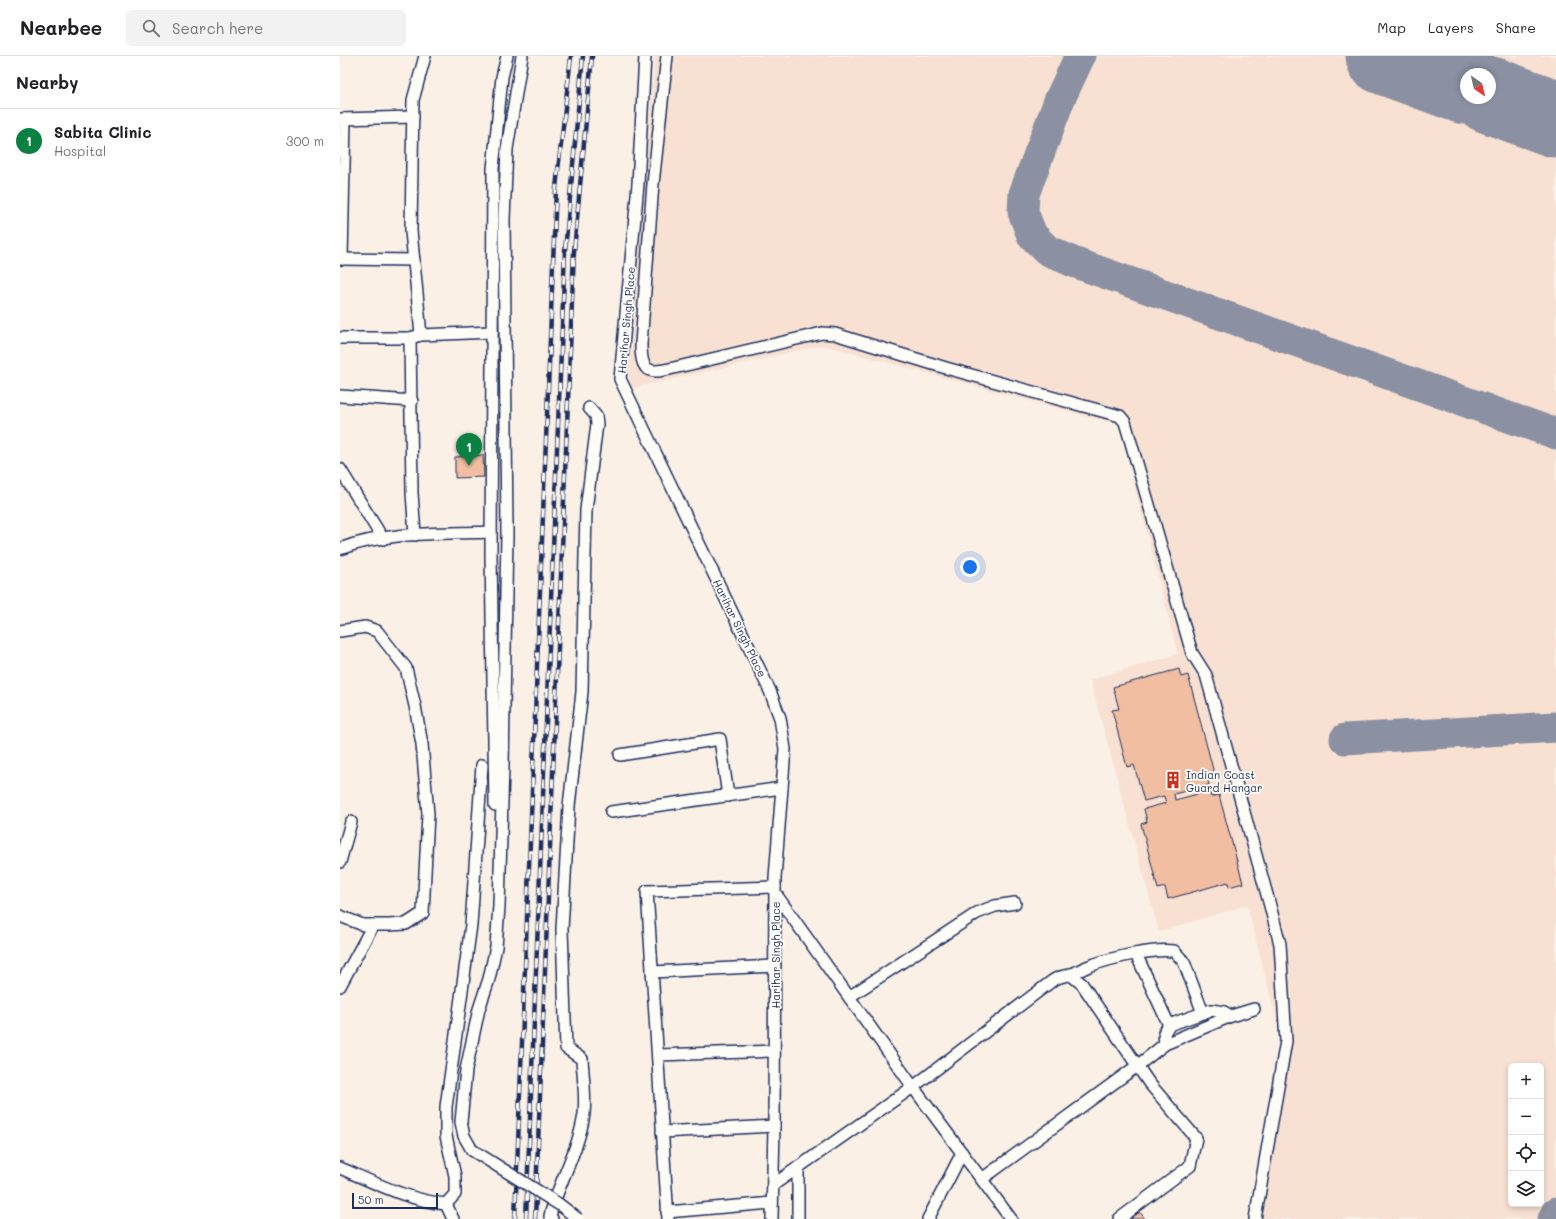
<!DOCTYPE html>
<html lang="en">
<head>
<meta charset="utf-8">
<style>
  :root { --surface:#fff; --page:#f2f2f2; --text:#202124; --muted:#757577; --line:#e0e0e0; --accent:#0b8043 }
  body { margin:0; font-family:Mali,sans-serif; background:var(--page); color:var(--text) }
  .controls { position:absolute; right:12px; bottom:12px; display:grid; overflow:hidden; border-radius:6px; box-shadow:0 2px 6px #0003 }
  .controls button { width:36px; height:36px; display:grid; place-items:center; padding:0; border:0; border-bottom:1px solid var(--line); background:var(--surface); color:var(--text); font:20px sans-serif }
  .compass { position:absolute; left:1120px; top:12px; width:36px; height:36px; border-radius:50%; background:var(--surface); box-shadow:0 2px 6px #0003; rotate:146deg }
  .scale { position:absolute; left:12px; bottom:10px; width:86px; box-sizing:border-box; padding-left:4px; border:2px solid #1b2f5e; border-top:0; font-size:11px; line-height:14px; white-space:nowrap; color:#1b2f5e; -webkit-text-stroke:3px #fdfcf7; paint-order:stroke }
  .you { position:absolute; left:630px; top:511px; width:14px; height:14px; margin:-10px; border:3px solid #fff; border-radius:50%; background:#1a73e8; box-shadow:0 0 0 6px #1a73e833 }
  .badge { display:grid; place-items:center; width:26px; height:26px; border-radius:50%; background:var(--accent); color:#fff; font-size:13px; font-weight:700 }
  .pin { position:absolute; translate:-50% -33px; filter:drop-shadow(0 1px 2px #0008) }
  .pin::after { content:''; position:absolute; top:21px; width:14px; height:12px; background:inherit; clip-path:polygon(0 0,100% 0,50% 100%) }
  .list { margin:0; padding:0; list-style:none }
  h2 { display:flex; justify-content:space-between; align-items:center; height:52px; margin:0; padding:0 16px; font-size:17px }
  h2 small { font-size:13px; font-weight:400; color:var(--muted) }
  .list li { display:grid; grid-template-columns:26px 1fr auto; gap:12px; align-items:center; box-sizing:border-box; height:64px; padding:0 16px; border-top:1px solid var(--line) }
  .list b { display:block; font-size:15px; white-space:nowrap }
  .list p { margin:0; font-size:13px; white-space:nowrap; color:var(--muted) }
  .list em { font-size:13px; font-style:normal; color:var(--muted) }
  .icon { flex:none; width:22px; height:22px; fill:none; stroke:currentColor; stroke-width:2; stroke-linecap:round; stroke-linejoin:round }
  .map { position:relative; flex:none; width:1216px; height:1163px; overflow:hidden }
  header { display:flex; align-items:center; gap:24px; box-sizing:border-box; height:56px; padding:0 20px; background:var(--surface); border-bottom:1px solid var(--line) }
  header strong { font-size:19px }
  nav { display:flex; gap:22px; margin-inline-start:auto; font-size:14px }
  .search { width:280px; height:36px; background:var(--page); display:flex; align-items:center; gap:10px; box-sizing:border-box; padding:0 14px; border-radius:6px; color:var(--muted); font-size:15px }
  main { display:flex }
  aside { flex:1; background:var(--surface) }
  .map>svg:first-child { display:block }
  .built { fill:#f8e1d2; fill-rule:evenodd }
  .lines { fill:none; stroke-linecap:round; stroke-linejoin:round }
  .taxiway { stroke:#8b90a2; stroke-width:31 }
  .runway { stroke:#8b90a2; stroke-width:77 }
  .building { fill:#f1bea2; stroke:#1b2f5e }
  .minor-casing { stroke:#1b2f5e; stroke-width:14 }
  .minor { stroke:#fdfcf7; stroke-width:11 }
  .rail-casing { stroke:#1b2f5e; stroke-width:4.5 }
  .rail { stroke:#fdfcf7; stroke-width:3; stroke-dasharray:9; stroke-linecap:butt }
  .minor-bridge-casing { stroke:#1b2f5e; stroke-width:14; stroke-linecap:butt }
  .minor-bridge { stroke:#fdfcf7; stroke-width:11 }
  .labels { text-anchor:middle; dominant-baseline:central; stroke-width:3.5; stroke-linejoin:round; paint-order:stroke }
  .street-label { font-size:11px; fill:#1b2f5e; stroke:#fdfcf7 }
  .poi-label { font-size:11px; fill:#1b2f5e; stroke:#fdfcf7; text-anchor:start }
</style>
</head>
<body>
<header>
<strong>Nearbee</strong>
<div class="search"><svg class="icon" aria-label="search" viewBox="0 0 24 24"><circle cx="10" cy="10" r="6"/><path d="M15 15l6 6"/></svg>Search here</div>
<nav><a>Map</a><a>Layers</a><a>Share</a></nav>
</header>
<main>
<aside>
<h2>Nearby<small></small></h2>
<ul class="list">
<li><span class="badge">1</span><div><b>Sabita Clinic</b><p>Hospital</p></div><em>300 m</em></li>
</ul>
</aside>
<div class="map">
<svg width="1216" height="1163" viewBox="0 0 1216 1163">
  <rect width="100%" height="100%" fill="#fbf0e6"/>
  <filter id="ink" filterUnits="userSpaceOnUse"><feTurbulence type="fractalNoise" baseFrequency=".025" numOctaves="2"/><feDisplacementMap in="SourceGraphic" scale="8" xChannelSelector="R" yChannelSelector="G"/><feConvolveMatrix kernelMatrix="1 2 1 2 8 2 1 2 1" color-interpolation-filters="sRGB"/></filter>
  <g filter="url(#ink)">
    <path class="built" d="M315,0H1216V1163H908L931,1038L940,976L907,849L819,876L750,624L838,598L779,369L483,289L288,333ZM1126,18H1150V42H1126ZM1171,1010H1201V1148H1171Z"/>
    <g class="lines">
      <g class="taxiway">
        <polyline points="740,0 719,45 684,138 683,156 692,179 707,194 733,206 1216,378"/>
        <polyline points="1105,22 1128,12 1139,0"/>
        <polyline points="1150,28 1161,43"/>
        <polyline points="1005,683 1216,671"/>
        <polyline points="1213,1163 1216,1157"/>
      </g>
      <g class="runway">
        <polyline points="1044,0 1126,30"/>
        <polyline points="1150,39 1216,63"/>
      </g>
    </g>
    <g class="building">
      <polygon points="143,399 144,421 115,422 115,401"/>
      <polygon points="839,613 841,621 848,619 874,717 867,719 869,729 834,738 835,744 869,735 871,741 879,739 903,827 889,831 888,826 828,843 825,831 818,833 801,768 807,766 804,753 826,747 824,740 804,745 794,709 787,711 772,654 779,653 773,631"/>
      <polygon points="800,1156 805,1163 789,1163"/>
    </g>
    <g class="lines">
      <g class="minor-casing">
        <g id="minor">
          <polyline points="305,0 298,128 280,323 430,635 440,662 445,693 435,822 434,1070 432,1163"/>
          <path d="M327,0L313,128L301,288C301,321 312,317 338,311L482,277L495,278L606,312L780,360L785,366L852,597L866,619L929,846L940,888L946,985L915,1163"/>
          <polyline points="0,63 73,61"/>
          <polyline points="0,203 74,204"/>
          <polyline points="2,203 5,63"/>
          <polyline points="81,279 71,175 73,44 85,0"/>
          <polyline points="0,282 70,282 81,279 152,276"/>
          <polyline points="70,282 72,437 75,479"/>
          <polyline points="0,340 72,345"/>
          <polyline points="0,413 43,483"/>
          <path d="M0,493C46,475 103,478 151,476"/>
          <polyline points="0,575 25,571 37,575 66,612 75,650 82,688 88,758 83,857 66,868 49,869 23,869 0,860"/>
          <polyline points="280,699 380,683 388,740"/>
          <polyline points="155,749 151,499 153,113 162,21 167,0"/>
          <polyline points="271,756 442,732"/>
          <polyline points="0,806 11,766"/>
          <polyline points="796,898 829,969"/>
          <polyline points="312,916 435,910"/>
          <polyline points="730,918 742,928 809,1027 856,1082 850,1110 779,1163"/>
          <polyline points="0,930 33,869"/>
          <polyline points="509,941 637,857 655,850 675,847"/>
          <polyline points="825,988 824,977 829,969 871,954 884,956 891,960"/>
          <polyline points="318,999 434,995"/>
          <polyline points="322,1076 434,1070"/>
          <polyline points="132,1094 124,1080 121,1066 126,1014 139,953 149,923 156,891 159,850 163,710 167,477 164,163 167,93 182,0"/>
          <path d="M0,1112C33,1126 70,1145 106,1148L115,1138V1120L106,1080V1051L131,869L142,709"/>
          <polyline points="642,1123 797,1010 825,988 891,960 914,953"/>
          <polyline points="433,1129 573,1031 435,837"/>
          <polyline points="106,1148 113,1163"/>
          <polyline points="327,1156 432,1147"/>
          <path d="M212,1163L210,1160C219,1125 239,1094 244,1058C246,1041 243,1020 242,1003L226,992L222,873L229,750L242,636L246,454L257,368L256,360L249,352"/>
          <polyline points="328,1163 307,835 435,831"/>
          <polyline points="458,1163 458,1111"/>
          <polyline points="588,1163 622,1097"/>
          <path d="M671,1163L573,1031L712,925C721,919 724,921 732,918C739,915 745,911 752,909C772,902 813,892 834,895L844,906L863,957"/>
        </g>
      </g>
      <use href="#minor" class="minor"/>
      <g class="rail-casing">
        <g id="rail">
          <polyline points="175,1163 216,132 231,0"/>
          <polyline points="186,1163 225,195 243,0"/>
          <polyline points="195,1163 234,195 252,0"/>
        </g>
      </g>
      <use href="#rail" class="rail"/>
      <g class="minor-bridge-casing">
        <polyline id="minor-bridge" points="132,1094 220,1149 238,1163"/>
      </g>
      <use href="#minor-bridge" class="minor-bridge"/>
    </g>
  </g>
  <defs>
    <g id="building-bare" transform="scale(1.38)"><path d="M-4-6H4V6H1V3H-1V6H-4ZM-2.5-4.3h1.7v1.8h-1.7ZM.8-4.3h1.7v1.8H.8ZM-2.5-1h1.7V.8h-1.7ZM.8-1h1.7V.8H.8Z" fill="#c8321e" stroke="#fdfcf7" stroke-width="2.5" paint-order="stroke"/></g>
  </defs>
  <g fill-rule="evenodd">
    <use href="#building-bare" x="833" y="724"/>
  </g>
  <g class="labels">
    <g class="street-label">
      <text transform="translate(286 264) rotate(-85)">Harihar Singh Place</text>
      <text transform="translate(400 572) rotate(64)">Harihar Singh Place</text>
      <text transform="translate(435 899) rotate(-90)">Harihar Singh Place</text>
    </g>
    <g class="poi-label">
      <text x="846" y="718">Indian Coast<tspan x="846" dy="13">Guard Hangar</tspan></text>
    </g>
  </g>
</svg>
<div class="controls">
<button>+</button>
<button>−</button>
<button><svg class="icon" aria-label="locate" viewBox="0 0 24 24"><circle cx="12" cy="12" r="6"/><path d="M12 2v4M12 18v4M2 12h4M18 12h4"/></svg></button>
<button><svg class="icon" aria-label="layers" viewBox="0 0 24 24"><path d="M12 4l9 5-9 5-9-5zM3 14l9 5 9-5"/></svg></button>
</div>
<svg class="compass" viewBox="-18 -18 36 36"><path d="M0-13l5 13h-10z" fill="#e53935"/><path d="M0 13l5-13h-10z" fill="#757577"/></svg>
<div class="scale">50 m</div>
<div class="you"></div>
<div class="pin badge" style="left:129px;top:410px">1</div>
</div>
</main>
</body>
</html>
